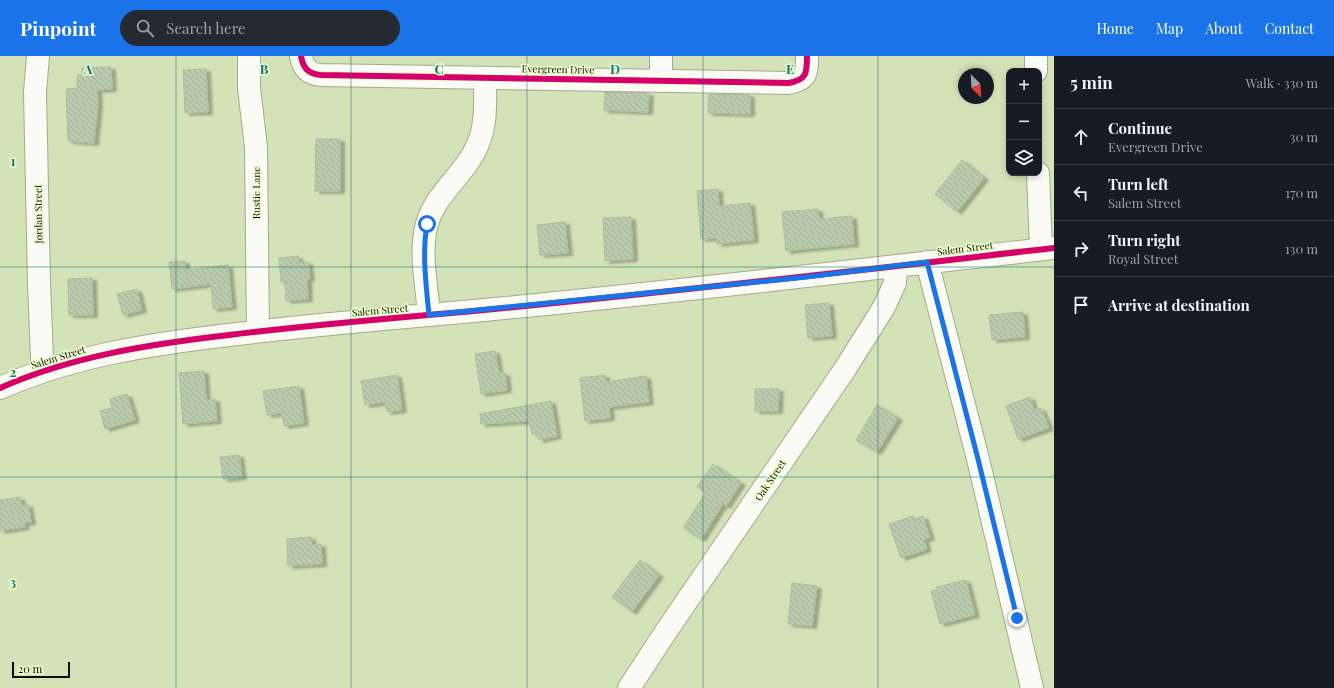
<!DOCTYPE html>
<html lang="en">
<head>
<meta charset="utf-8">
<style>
  :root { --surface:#171b24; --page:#242831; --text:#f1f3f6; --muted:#9ea1a6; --line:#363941; --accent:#1a73e8 }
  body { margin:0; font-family:"Playfair Display",serif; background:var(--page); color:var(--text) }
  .controls { position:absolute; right:12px; top:12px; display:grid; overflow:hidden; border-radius:8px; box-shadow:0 2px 6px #0003 }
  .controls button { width:36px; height:36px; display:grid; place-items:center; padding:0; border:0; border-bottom:1px solid var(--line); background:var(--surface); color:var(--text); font:20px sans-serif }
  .compass { position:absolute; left:958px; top:12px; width:36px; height:36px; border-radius:50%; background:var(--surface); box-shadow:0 2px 6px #0003; rotate:156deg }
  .scale { position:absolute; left:12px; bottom:10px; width:58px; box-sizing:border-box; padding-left:4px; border:2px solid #091100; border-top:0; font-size:11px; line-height:14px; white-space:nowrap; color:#091100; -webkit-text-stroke:3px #edfdcf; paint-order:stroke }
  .stop { position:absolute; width:12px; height:12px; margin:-9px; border:3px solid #1a73e8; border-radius:50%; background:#fff }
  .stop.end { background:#1a73e8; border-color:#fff; box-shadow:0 1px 4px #0008 }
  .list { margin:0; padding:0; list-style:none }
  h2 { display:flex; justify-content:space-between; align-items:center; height:52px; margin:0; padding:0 16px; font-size:17px }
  h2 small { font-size:13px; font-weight:400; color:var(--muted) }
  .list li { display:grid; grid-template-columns:26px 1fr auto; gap:12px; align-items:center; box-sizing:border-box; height:56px; padding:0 16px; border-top:1px solid var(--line) }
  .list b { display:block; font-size:15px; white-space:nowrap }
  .list p { margin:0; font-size:13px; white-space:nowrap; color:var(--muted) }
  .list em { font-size:13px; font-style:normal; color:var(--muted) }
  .icon { flex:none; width:22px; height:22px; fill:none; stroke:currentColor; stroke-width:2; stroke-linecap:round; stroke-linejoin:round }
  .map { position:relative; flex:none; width:1054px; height:632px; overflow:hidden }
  header { display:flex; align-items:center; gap:24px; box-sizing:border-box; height:56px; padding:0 20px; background:var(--accent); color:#fff }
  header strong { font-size:19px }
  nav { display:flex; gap:22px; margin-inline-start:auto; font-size:14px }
  .search { width:280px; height:36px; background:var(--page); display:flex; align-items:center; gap:10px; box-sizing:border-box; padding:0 14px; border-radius:22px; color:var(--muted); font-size:15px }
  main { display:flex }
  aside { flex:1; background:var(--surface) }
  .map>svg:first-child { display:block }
  .building { fill:url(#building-back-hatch); stroke:#acbe9f; filter:url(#shadow) }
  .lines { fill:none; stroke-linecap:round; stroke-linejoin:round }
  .street-casing { stroke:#a1ac8a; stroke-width:24 }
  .secondary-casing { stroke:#a1ac8a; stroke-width:24 }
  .street { stroke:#f9fbf4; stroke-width:22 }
  .secondary { stroke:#f9fbf4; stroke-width:22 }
  .cycleway-casing { stroke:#edfdcf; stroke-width:8 }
  .cycleway { stroke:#d6006c; stroke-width:6 }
  .route { stroke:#1a73e8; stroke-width:5 }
  .grid { fill:none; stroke:#0f766e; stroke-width:1; stroke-opacity:0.55 }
  .labels { text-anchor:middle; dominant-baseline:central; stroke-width:3; stroke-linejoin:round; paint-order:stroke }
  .street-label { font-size:10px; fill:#091100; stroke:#edfdcf }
  .grid-label { font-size:13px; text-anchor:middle; font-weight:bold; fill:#0f766e; stroke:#edfdcf; stroke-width:3; stroke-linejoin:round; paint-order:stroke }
</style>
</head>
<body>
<header>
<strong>Pinpoint</strong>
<div class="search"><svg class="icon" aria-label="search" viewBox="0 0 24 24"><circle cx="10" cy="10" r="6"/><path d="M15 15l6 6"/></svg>Search here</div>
<nav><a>Home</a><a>Map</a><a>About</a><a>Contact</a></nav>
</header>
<main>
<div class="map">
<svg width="1054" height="632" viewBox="0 0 1054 632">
  <defs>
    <pattern id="building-back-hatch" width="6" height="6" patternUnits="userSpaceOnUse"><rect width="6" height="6" fill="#bbcbae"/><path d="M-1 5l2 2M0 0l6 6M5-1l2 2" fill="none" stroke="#9fad94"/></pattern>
    <filter id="shadow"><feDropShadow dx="4.5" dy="2.5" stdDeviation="1" flood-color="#0004"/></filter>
  </defs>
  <rect width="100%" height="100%" fill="#d4e2b8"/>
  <g class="building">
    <polygon points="111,11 112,33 97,34 98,48 94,87 68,85 66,33 77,32 77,19 82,19 82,12"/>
    <polygon points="206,13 208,56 185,57 183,14"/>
    <polygon points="605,36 649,37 648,56 604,54"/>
    <polygon points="709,38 750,39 750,58 708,57"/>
    <polygon points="316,83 340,83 340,135 315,135"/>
    <polygon points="962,104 984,122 957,156 935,138"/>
    <polygon points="718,133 719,150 750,147 754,184 717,188 717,182 701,183 697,135"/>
    <polygon points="818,153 819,163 852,160 854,188 786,195 782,156"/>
    <polygon points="631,161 633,203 605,205 603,162"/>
    <polygon points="565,166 568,197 540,199 537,169"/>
    <polygon points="298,200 299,207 308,206 310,223 307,223 308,243 286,245 285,226 281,226 279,202"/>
    <polygon points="185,205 185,214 228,209 232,251 213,253 211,228 172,233 169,206"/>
    <polygon points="92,222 93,259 69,259 68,223"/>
    <polygon points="137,233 142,254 123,259 117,238"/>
    <polygon points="829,247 832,280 808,282 805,249"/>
    <polygon points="1023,256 1025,281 992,284 989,259"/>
    <polygon points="495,295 499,317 505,317 507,334 481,338 475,298"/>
    <polygon points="204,315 206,344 215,343 217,365 183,368 179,317"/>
    <polygon points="397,319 402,354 387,356 385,346 365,349 361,325"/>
    <polygon points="605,319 606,326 646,320 649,346 609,351 610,362 585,365 580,322"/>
    <polygon points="299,330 304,367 284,370 282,357 267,359 263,335"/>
    <polygon points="755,333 779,333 778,355 755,355"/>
    <polygon points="127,338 135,364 105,373 100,355 112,352 110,343"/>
    <polygon points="1030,341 1034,354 1041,352 1049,372 1018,383 1006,350"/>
    <polygon points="551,345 557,380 539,384 537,377 532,378 529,365 481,368 480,358"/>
    <polygon points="877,349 898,362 877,396 856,384"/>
    <polygon points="239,399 242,421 223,423 220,401"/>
    <polygon points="713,408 741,427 726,450 723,448 701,483 683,472 706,436 697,431"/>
    <polygon points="20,441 22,450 28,448 31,466 24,467 25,471 0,475 0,444"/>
    <polygon points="913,460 914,463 923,460 930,481 924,484 927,493 901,502 889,468"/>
    <polygon points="311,481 312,489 321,488 322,508 288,510 287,483"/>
    <polygon points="640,504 659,519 632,556 612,541"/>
    <polygon points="966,524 975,559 940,568 931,535 937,534 936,531"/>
    <polygon points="792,527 817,530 812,570 788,568"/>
  </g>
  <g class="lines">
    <g class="street-casing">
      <g id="street">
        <polyline points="38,0 35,36 39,227 42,302 44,315"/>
        <polyline points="249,0 249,32 256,91 258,275"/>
        <path d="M301,0C303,12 308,18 321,19L788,27C807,24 807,17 807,0"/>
        <polyline points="1036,15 1036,0"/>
        <polyline points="661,25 661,0"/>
        <polyline points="1038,117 1041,193"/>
        <polyline points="927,206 978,403 1032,632"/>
        <path d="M429,259C427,230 419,196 427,168C436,136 466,118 478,88C487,68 485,43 485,22"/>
        <polyline points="629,632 665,577 845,313 884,251 895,227 896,210"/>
      </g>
    </g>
    <g class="secondary-casing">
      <path id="secondary" d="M0,332C72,300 151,288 229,279C310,269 392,262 474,255C667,237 861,214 1054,192"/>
    </g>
    <use href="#street" class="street"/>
    <use href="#secondary" class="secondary"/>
    <g class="cycleway-casing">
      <g id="cycleway">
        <path d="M301,0C303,12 308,18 321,19L788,27C807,24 807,17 807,0"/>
        <path d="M0,332C72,300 151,288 229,279C310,269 392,262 474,255C667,237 861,214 1054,192"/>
      </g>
    </g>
    <use href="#cycleway" class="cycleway"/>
  </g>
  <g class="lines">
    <path class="route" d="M427,168C422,198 426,228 429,259L806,221L927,206L978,403L1017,562"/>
  </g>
  <path class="grid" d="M176,0V632M351,0V632M527,0V632M703,0V632M878,0V632M0,211H1054M0,421H1054"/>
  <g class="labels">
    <g class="street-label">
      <text transform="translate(558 13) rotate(1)">Evergreen Drive</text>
      <text transform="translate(256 137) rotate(-90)">Rustic Lane</text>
      <text transform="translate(38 158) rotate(-91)">Jordan Street</text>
      <text transform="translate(965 192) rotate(-7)">Salem Street</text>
      <text transform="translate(380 254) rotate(-5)">Salem Street</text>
      <text transform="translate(58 301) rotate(-17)">Salem Street</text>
      <text transform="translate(770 424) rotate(-56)">Oak Street</text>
    </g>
  </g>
  <g class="grid-label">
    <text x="88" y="18">A</text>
    <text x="264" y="18">B</text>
    <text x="439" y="18">C</text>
    <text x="615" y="18">D</text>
    <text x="790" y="18">E</text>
    <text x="13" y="110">1</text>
    <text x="13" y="321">2</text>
    <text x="13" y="531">3</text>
  </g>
</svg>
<div class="controls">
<button>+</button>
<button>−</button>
<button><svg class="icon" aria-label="layers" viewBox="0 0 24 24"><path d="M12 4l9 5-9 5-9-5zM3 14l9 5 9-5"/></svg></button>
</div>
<svg class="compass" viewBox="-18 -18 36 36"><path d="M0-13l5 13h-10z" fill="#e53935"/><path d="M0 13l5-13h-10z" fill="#9ea1a6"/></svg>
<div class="scale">20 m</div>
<div class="stop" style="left:427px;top:168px"></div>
<div class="stop end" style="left:1017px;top:562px"></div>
</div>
<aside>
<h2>5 min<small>Walk · 330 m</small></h2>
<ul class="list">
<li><svg class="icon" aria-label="ahead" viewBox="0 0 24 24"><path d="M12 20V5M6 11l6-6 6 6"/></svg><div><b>Continue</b><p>Evergreen Drive</p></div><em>30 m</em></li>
<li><svg class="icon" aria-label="left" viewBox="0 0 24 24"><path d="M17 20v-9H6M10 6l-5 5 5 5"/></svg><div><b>Turn left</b><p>Salem Street</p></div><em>170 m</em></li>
<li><svg class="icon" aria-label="right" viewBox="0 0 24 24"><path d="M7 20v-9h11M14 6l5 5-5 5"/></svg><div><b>Turn right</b><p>Royal Street</p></div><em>130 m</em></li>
<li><svg class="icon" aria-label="arrive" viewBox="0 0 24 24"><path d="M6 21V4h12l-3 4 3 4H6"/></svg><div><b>Arrive at destination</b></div></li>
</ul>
</aside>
</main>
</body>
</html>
